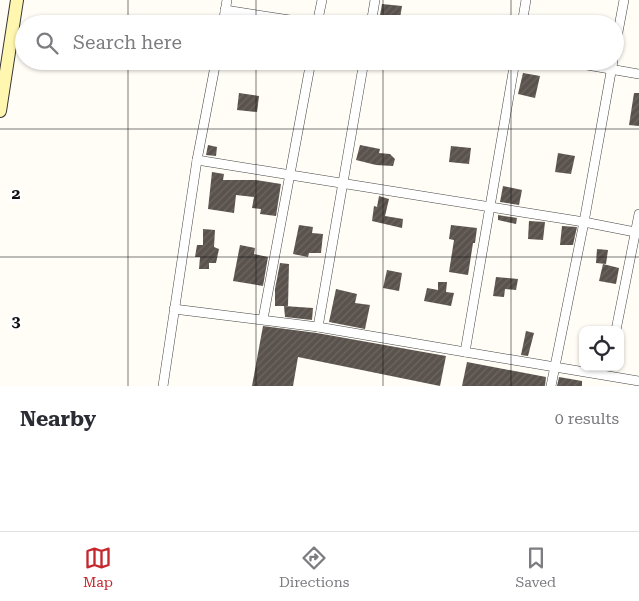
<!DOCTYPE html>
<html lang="en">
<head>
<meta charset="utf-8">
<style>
  :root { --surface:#fff; --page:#f7f7f7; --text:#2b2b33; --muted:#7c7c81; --line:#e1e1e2; --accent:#c4262e }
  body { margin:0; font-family:"Roboto Serif",serif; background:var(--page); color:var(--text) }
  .controls { position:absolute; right:15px; bottom:15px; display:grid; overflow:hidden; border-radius:10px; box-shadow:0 1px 4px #0004 }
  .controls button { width:45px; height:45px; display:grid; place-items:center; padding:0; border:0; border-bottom:1px solid var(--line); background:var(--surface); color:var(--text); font:25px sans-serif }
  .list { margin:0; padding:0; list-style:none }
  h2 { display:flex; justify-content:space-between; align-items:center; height:65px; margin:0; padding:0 20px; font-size:21px }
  h2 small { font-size:16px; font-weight:400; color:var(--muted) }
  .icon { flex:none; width:28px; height:28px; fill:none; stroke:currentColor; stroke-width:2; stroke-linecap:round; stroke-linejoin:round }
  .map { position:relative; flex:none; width:639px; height:386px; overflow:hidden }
  .search { position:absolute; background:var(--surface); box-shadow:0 1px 4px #0004; left:15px; right:15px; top:15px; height:55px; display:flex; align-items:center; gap:12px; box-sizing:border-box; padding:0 18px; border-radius:28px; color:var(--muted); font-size:19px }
  .sheet { height:145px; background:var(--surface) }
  nav { display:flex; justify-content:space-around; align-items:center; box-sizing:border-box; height:70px; border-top:1px solid var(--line); background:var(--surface); font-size:14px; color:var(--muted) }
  nav a { display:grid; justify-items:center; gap:2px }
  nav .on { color:var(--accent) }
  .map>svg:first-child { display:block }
  .building { fill:url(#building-hatch) }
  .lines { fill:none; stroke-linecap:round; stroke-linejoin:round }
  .street-casing { stroke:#444; stroke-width:10 }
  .secondary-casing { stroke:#333; stroke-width:14 }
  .street { stroke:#fff; stroke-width:9 }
  .secondary { stroke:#fff6b0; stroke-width:12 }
  .grid { fill:none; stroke:#111; stroke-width:1; stroke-opacity:0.55 }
  .grid-label { font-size:16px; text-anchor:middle; font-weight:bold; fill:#111; stroke:#fff; stroke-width:5; stroke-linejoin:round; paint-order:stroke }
</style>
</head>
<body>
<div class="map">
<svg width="639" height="386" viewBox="0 0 639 386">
  <defs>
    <pattern id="building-hatch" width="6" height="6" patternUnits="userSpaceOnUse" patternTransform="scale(1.25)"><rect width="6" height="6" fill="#5a524d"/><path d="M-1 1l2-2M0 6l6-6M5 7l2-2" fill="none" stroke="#6d6662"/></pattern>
  </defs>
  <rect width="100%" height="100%" fill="#fffdf5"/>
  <g class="building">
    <polygon points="382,4 402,6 399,24 379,21"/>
    <polygon points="523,73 540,76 535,98 518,94"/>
    <polygon points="239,93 259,96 257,112 237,110"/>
    <polygon points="634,93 639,93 639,126 629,125"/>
    <polygon points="208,145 217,147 216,156 206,155"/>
    <polygon points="360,145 380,149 379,153 390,154 395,159 393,166 376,165 356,160"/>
    <polygon points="451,146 471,148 469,164 449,162"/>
    <polygon points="558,153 575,156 571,174 555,172"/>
    <polygon points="212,172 224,174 223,180 256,180 281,184 276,216 260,214 261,209 252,208 254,197 236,195 234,213 208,209"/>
    <polygon points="503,186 522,190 519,205 500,202"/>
    <polygon points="379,196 389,199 385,216 403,219 402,228 372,221 374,206 377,207"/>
    <polygon points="498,215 517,218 516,224 498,220"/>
    <polygon points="529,221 545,222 543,240 528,239"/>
    <polygon points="299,225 313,227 312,233 323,234 321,253 309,253 308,257 293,254"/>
    <polygon points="451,225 477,228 475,243 473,243 468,275 449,272 454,240 449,239"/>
    <polygon points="562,226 577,227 573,245 560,245"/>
    <polygon points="203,229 215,230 214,247 219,249 216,263 209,263 209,269 199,269 200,257 195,257 197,245 203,245"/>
    <polygon points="240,245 255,248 254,254 268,257 263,286 233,281"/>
    <polygon points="597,249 608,250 606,264 596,263"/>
    <polygon points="280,263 289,264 288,306 275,306 275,289"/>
    <polygon points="603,264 619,268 616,284 599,281"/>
    <polygon points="387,270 402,273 399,291 383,288"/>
    <polygon points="496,277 518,279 516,290 505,289 504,297 493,296"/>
    <polygon points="438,282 447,282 446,292 454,293 451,306 424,301 427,288 438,290"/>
    <polygon points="336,289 357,294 355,303 370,305 365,329 329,322"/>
    <polygon points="284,306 313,308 312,320 285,317"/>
    <polygon points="263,326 317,333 446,356 440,386 298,357 293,386 252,386"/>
    <polygon points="526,331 534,333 528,356 521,355"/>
    <polygon points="467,362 546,377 545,386 462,386"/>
    <polygon points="559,377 582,381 582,386 557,386"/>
  </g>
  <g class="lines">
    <g class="street-casing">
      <g id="street">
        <polyline points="225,10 316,24"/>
        <polyline points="223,24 227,0"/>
        <polyline points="317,24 322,0"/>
        <polyline points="371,24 375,0"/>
        <polyline points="522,24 526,0"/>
        <polyline points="615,48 624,0"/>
        <polyline points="515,61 465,352 639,381"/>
        <polyline points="564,61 639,74"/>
        <polyline points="197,160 584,222 635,232"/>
        <polyline points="174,309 318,327 465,352"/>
        <polyline points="263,319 311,61"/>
        <polyline points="318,327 364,61"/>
        <polyline points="616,330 639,214"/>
        <polyline points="163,386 197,160 216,61"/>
        <polyline points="551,386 584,222 613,61"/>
      </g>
    </g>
    <g class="secondary-casing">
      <polyline id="secondary" points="0,111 17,0"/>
    </g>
    <use href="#street" class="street"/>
    <use href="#secondary" class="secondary"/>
  </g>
  <path class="grid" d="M128,0V24M256,0V24M383,0V24M511,0V24M128,61V386M256,61V386M383,61V386M511,61V386M0,129H639M0,257H639"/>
  <g class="grid-label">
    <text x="16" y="199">2</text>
    <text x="16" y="327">3</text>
  </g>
</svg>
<div class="controls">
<button><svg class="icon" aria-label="locate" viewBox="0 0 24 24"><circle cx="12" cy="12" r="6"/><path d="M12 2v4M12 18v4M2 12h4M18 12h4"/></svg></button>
</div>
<div class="search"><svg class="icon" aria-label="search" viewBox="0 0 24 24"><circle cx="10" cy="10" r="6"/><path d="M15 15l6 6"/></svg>Search here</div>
</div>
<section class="sheet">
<h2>Nearby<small>0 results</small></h2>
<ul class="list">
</ul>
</section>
<nav>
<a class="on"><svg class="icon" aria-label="map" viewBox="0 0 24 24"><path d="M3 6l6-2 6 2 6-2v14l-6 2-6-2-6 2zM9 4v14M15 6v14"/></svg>Map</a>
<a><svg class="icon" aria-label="directions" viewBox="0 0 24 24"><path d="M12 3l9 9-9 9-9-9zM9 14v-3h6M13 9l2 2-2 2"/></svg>Directions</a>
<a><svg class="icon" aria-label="saved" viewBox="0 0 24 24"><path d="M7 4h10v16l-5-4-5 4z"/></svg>Saved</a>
</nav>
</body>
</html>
